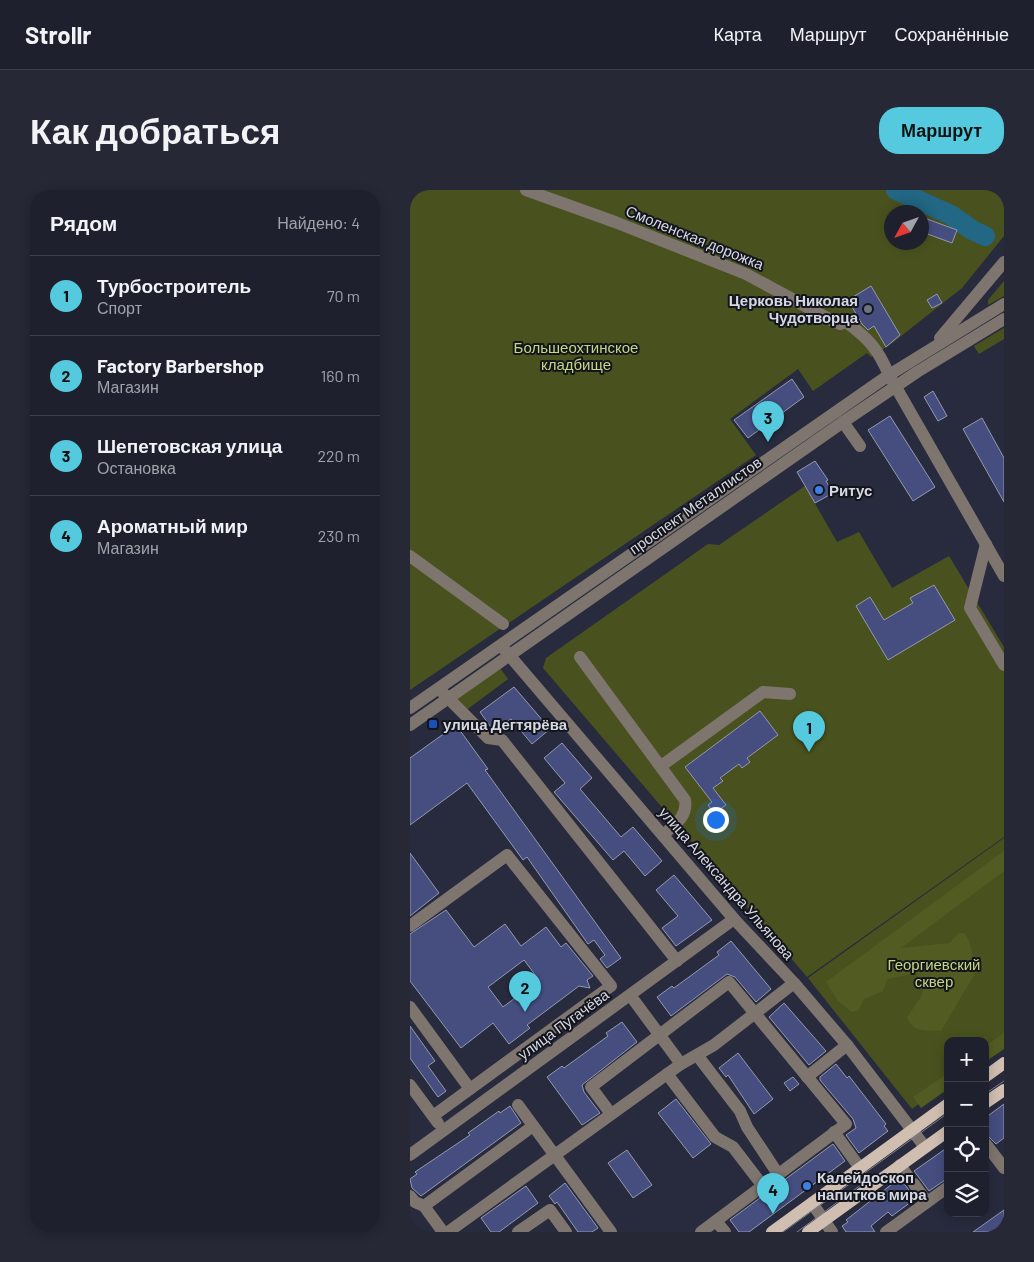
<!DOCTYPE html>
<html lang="ru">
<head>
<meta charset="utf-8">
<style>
  :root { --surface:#1e202e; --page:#262836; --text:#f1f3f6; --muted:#a1a3aa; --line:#3c3e4a; --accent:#55cadf }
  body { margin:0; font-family:Barlow,sans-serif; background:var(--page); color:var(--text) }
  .controls { position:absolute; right:15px; bottom:15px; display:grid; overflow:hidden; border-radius:10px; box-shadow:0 2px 12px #0003 }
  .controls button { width:45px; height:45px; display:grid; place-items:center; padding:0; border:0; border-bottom:1px solid var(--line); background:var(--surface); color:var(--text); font:25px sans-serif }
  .compass { position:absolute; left:474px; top:15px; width:45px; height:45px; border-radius:50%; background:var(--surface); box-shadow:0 2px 12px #0003; rotate:230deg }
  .you { position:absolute; left:305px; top:629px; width:18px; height:18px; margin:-12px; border:4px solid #fff; border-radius:50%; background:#1a73e8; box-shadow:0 0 0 8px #1a73e833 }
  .badge { display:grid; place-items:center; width:32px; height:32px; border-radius:50%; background:var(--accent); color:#111; font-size:16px; font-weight:700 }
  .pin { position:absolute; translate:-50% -41px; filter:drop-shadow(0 1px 2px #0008) }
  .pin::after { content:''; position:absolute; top:26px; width:18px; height:15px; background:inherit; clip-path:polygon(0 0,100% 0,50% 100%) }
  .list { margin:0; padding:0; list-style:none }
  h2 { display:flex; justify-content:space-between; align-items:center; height:65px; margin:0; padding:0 20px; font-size:21px }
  h2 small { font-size:16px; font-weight:400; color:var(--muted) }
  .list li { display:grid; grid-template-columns:32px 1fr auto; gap:15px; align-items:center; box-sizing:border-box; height:80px; padding:0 20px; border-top:1px solid var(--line) }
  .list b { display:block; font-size:19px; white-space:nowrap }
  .list p { margin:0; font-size:16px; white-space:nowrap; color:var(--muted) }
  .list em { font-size:16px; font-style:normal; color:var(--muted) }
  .icon { flex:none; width:28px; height:28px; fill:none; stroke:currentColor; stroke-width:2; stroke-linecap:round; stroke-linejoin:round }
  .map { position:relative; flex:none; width:594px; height:1042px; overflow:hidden; border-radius:20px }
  header { display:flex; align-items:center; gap:30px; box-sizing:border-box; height:70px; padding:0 25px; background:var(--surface); border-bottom:1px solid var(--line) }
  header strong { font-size:24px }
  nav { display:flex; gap:28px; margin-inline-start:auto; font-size:18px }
  .intro { display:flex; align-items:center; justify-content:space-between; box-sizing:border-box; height:120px; padding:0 30px }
  h1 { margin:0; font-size:35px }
  .button { padding:12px 22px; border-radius:20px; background:var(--accent); color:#111; font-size:18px; font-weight:700 }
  main { display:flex; gap:30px; padding:0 30px }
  aside { flex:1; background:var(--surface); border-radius:20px; box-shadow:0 2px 12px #0003 }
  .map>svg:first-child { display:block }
  .green { fill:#49521e; fill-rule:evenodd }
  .forest { fill:#525c22 }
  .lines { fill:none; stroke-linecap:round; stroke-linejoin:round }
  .river { stroke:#226784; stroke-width:20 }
  .building { fill:#454e7f; stroke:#9499af; fill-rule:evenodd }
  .minor { stroke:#7e756f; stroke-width:12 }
  .major { stroke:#d0beb1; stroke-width:12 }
  .tram { stroke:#7d808f; stroke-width:1 }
  .worship-dot { fill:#6b7280; stroke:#13141c; stroke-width:2 }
  .shop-dot { fill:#3f7fe0; stroke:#13141c; stroke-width:2 }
  .transit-dot { fill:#1a4fb4; stroke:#13141c; stroke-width:2 }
  .labels { text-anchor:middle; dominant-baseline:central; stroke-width:4; stroke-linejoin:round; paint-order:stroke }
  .street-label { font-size:15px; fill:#d6d9e4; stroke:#13141c }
  .poi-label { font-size:15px; font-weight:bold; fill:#d6d9e4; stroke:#13141c; text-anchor:start }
  .park-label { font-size:15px; fill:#c6d781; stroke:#13141c }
</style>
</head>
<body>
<header>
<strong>Strollr</strong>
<nav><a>Карта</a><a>Маршрут</a><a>Сохранённые</a></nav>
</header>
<div class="intro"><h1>Как добраться</h1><a class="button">Маршрут</a></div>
<main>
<aside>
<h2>Рядом<small>Найдено: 4</small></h2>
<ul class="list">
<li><span class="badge">1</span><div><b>Турбостроитель</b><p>Спорт</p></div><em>70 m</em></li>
<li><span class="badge">2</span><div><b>Factory Barbershop</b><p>Магазин</p></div><em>160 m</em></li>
<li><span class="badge">3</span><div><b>Шепетовская улица</b><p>Остановка</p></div><em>220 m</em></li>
<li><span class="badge">4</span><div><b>Ароматный мир</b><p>Магазин</p></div><em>230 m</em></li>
</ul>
</aside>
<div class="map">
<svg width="594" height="1042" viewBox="0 0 594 1042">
  <rect width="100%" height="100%" fill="#282b3d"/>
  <g class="green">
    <path d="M0,0H591L594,4V46L552,98L481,154L461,167L457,163L403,201L388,179L320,229L346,265L0,500ZM482,22H512V52H482Z"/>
    <polygon points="594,91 594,106 578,115 578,110"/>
    <polygon points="594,138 594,149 569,164 564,156"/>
    <polygon points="395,296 427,352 449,342 482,398 539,366 594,457 594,647 397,787 133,478 136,468 298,354 309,355"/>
    <polygon points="90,478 98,489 55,521 47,509"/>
    <polygon points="594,648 594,852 575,866 575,851 538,851 538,893 502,919 398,788"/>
  </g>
  <g class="forest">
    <path d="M594,661V681L491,758L540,753L549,743H554C562,752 562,769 567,780L531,841C516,840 503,843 497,827L511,807L514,797L506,783L477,789L473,801L454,809L449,820L442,822L428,811L416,792Z"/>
    <polygon points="594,843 594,859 575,872 575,856"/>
    <polygon points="538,883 538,899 511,918 503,907"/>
  </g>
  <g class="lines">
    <polyline class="river" points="486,0 541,25 562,40 575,46"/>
  </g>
  <g class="building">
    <polygon points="517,29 547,40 542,53 512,42"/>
    <polygon points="461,96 490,145 476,157 464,136 458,140 452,134 438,110"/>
    <polygon points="527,104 532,113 522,118 517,110"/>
    <polygon points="382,189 394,207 338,248 324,230"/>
    <polygon points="523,201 537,226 528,231 514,207"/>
    <polygon points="480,226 525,297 503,311 458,240"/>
    <polygon points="572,228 594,268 594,312 553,239"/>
    <polygon points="405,271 418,290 416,291 423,303 405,313 387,282"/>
    <polygon points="524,395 545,430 478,470 446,416 460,407 474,430 503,413 500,408"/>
    <polygon points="104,497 140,539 122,554 101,529 83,540 70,522"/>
    <polygon points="350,521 368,545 337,568 340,572 332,578 329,574 310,588 313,591 303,598 316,615 304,623 298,615 302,612 275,577"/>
    <polygon points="46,535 78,579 75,580 211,768 197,778 190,769 195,765 184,750 178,754 117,667 113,670 57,593 0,635 0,568"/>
    <polygon points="152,553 182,588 170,599 211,647 223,637 252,671 235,686 214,661 203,670 144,602 155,593 134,568"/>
    <polygon points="0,663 29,703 0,726"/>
    <polygon points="264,685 302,730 266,756 252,738 268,726 246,700"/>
    <path d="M36,720L64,757L95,734L111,756L136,737L151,757L156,753L183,786L177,790L180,798L169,796L117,835L120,838L99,854L83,833L51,858L0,791V744ZM114,770L129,790L93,817L78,797Z"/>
    <polygon points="321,751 361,799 346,812 325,787 317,784 261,826 247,807 262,796 264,798 309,765 307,762"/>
    <polygon points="374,813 416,861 399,875 359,827"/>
    <polygon points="212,832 227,852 172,895 174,902 190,923 172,935 137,887 152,876 154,878 198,846 196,843"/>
    <polygon points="0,836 25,871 18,876 36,901 28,907 0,868"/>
    <polygon points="328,863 363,909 344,924 318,885 316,887 309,878"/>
    <polygon points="426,874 437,888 439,886 476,934 474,936 478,941 449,963 436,945 446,938 443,929 410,890 410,887"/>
    <polygon points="383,887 389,894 380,901 374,893"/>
    <polygon points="266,909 301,954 283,968 248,923"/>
    <polygon points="594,914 594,948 586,954 575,943 575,928"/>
    <polygon points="100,916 111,933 11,1006 2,998 0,989 7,984 5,982 60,945 58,943 89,921 90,923"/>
    <polygon points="423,954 435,971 339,1042 329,1042 320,1030"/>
    <polygon points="538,957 538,988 519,1001 504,981"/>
    <polygon points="217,960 242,995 223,1008 198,973"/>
    <polygon points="486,991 488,993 491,991 496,996 505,1009 482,1026 478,1022 461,1036 465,1042 436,1042 432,1036 438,1032 436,1030"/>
    <polygon points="155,993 188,1038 182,1042 168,1042 147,1012 145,1014 139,1006"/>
    <polygon points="116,996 128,1013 89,1042 81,1042 71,1028"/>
    <polygon points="594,1020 594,1042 563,1042"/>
  </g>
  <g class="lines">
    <g class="minor">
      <path d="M116,0L205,32L336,84L423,131L430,134L436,132C459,149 468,159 479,185L594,386"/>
      <polyline points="530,148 594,72"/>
      <polyline points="433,232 450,256"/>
      <polyline points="576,354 560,418 594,475"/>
      <polyline points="0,366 93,434"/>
      <polyline points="94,459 324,729 384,793 437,855 515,957"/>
      <path d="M170,467L275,610C278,627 264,635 253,645"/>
      <polyline points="33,503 78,548 92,550 267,771"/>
      <polyline points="0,518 479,185 594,114"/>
      <polyline points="0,535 433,232 507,182 594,129"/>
      <polyline points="251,576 353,502 380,504"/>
      <polyline points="0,736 97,665 201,796 23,926"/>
      <polyline points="220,805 271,874"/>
      <polyline points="0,817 60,899"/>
      <polyline points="287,865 330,921 337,937 368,984"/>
      <polyline points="257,884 305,947 323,957 353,996"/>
      <polyline points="397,887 437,855"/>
      <polyline points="0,895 28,933"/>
      <polyline points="108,915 201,1042"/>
      <polyline points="201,924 181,897 319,792 436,934 291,1042"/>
      <polyline points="424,942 450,978"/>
      <polyline points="575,953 594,978"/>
      <polyline points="0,965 324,729"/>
      <polyline points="490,975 499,988"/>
      <polyline points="504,994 517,1012"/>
      <polyline points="0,1006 5,1012 14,1016 33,1042"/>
      <polyline points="402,1013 422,1042"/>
      <polyline points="14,1016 123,936"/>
      <polyline points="306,1031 315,1042"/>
      <polyline points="38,1042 271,874 304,855 384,793"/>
      <polyline points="108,1042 140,1020 156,1042"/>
      <polyline points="476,1042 538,997"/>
    </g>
    <g class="major">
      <polyline points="575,887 594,873"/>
      <polyline points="575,913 594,900"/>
      <polyline points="362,1042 538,914"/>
      <polyline points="398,1042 538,941"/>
    </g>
    <g class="tram">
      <polyline points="575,904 594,891"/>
      <polyline points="373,1042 538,923"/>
      <polyline points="387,1042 463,986"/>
    </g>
  </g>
  <circle class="worship-dot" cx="458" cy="119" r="5"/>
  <g class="shop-dot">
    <circle cx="409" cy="300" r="5"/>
    <circle cx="397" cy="996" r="5"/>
  </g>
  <rect class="transit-dot" x="18" y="529" width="10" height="10" rx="2.5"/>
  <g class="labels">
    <g class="street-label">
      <text transform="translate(285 47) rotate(22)">Смоленская дорожка</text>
      <text transform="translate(285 315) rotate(-35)">проспект Металлистов</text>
      <text transform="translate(317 693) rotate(49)">улица Александра Ульянова</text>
      <text transform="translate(153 834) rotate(-36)">улица Пугачёва</text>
    </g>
    <g class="poi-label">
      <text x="448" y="110" text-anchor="end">Церковь Николая<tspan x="448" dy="17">Чудотворца</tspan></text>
      <text x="419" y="300">Ритус</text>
      <text x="33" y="534">улица Дегтярёва</text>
      <text x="407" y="987">Калейдоскоп<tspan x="407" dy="17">напитков мира</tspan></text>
    </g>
    <g class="park-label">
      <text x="166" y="157">Большеохтинское<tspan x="166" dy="17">кладбище</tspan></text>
      <text x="524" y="774">Георгиевский<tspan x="524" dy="17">сквер</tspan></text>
    </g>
  </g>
</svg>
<div class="controls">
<button>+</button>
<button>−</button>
<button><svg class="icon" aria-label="locate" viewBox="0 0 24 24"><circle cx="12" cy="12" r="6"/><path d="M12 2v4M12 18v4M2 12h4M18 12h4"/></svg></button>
<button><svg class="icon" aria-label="layers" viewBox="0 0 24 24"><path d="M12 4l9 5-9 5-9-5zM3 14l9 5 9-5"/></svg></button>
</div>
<svg class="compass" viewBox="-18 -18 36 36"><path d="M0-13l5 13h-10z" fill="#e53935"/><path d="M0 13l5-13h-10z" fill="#a1a3aa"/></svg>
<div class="you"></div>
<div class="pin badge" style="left:399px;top:562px">1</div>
<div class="pin badge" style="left:115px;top:822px">2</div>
<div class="pin badge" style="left:358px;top:252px">3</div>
<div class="pin badge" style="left:363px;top:1024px">4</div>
</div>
</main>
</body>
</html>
